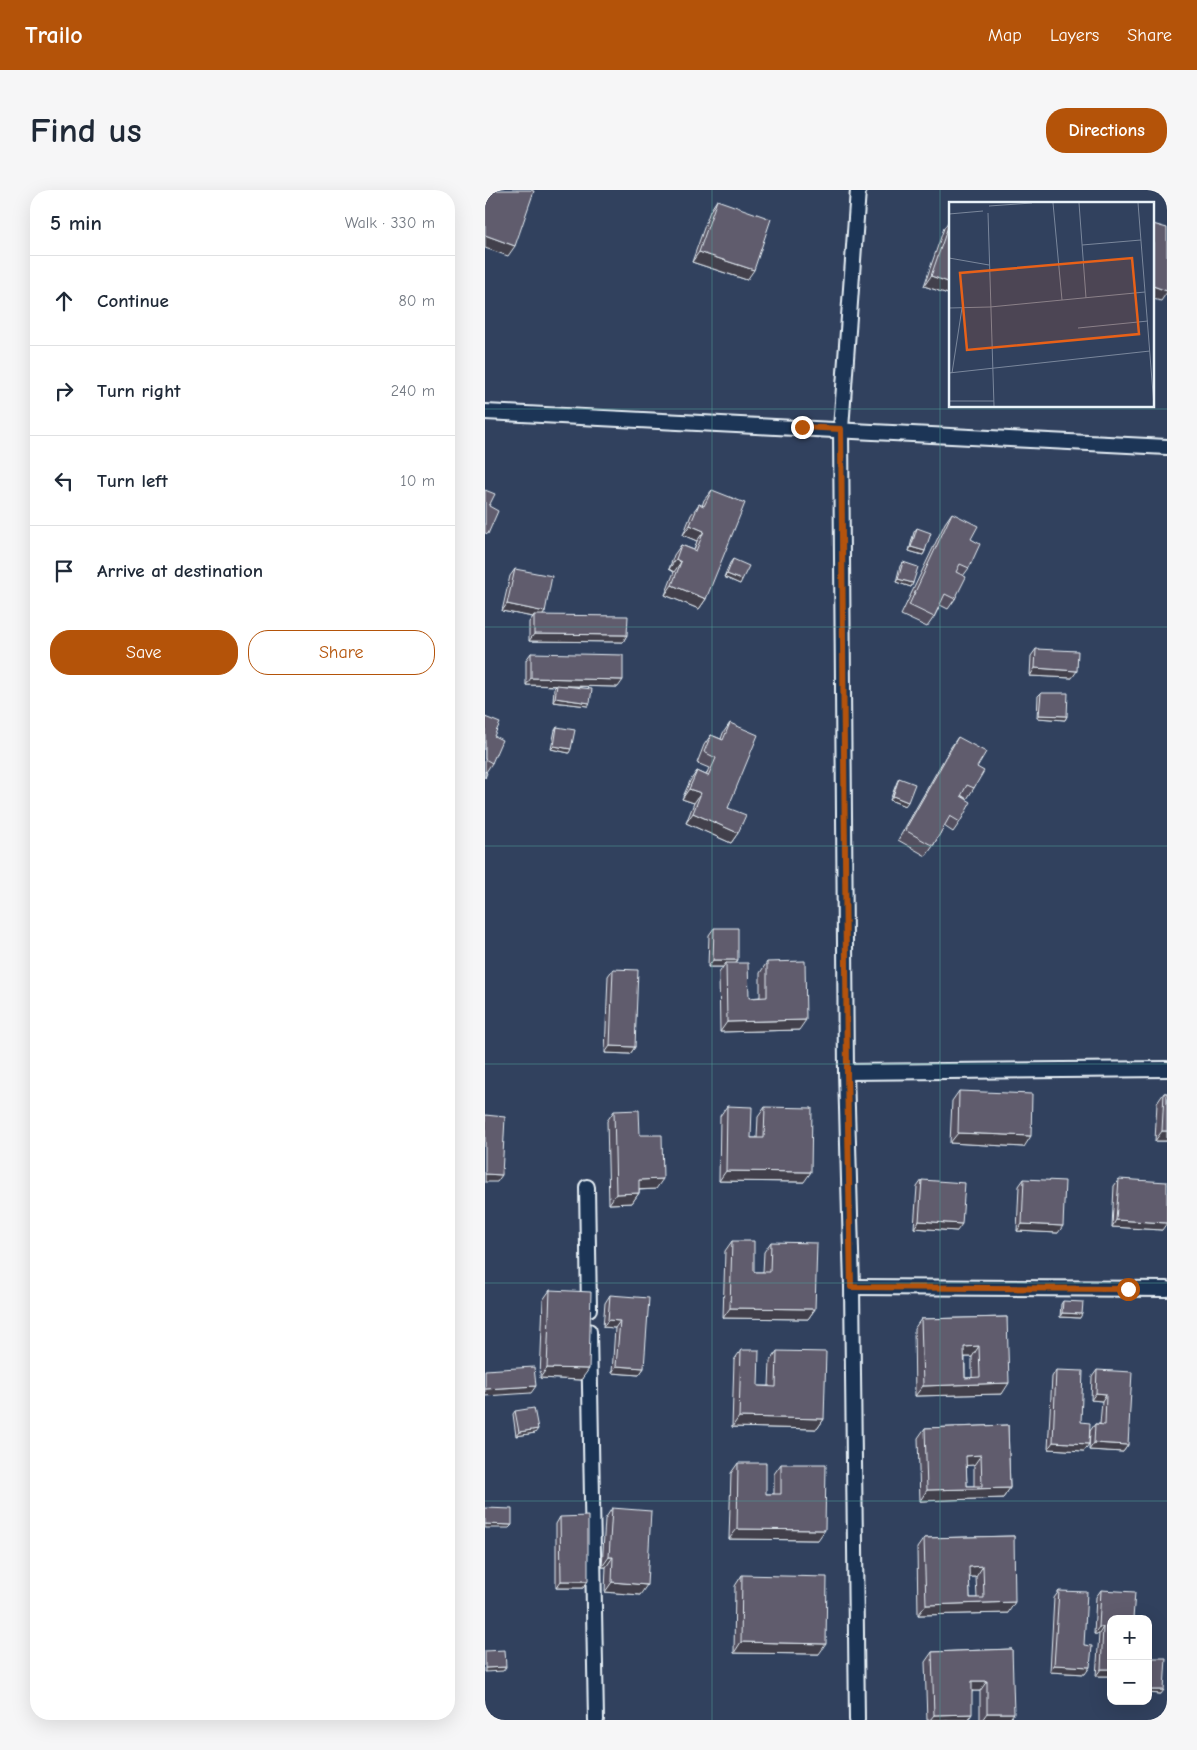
<!DOCTYPE html>
<html lang="en">
<head>
<meta charset="utf-8">
<style>
  :root { --surface:#fff; --page:#f6f6f7; --text:#1f2937; --muted:#747a83; --line:#e0e1e3; --accent:#b45309 }
  body { margin:0; font-family:"Comic Neue",sans-serif; background:var(--page); color:var(--text) }
  .controls { position:absolute; right:15px; bottom:15px; display:grid; overflow:hidden; border-radius:10px; box-shadow:0 5px 20px #0002 }
  .controls button { width:45px; height:45px; display:grid; place-items:center; padding:0; border:0; border-bottom:1px solid var(--line); background:var(--surface); color:var(--text); font:25px sans-serif }
  .stop { position:absolute; width:15px; height:15px; margin:-11px; border:4px solid #b45309; border-radius:50%; background:#fff }
  .stop.end { background:#b45309; border-color:#fff; box-shadow:0 1px 5px #0008 }
  .list { margin:0; padding:0; list-style:none }
  h2 { display:flex; justify-content:space-between; align-items:center; height:65px; margin:0; padding:0 20px; font-size:21px }
  h2 small { font-size:16px; font-weight:400; color:var(--muted) }
  .list li { display:grid; grid-template-columns:32px 1fr auto; gap:15px; align-items:center; box-sizing:border-box; height:90px; padding:0 20px; border-top:1px solid var(--line) }
  .list b { display:block; font-size:19px; white-space:nowrap }
  .list em { font-size:16px; font-style:normal; color:var(--muted) }
  .actions { display:flex; gap:10px; padding:15px 20px }
  .actions a { flex:1; padding:11px 0; border:1px solid var(--accent); border-radius:20px; text-align:center; font-size:18px; color:var(--accent) }
  .actions .main { background:var(--accent); color:#fff }
  .icon { flex:none; width:28px; height:28px; fill:none; stroke:currentColor; stroke-width:2; stroke-linecap:round; stroke-linejoin:round }
  .map { position:relative; flex:none; width:682px; height:1530px; overflow:hidden; border-radius:20px }
  header { display:flex; align-items:center; gap:30px; box-sizing:border-box; height:70px; padding:0 25px; background:var(--accent); color:#fff }
  header strong { font-size:24px }
  nav { display:flex; gap:28px; margin-inline-start:auto; font-size:18px }
  .intro { display:flex; align-items:center; justify-content:space-between; box-sizing:border-box; height:120px; padding:0 30px }
  h1 { margin:0; font-size:35px }
  .button { padding:12px 22px; border-radius:20px; background:var(--accent); color:#fff; font-size:18px; font-weight:700 }
  main { display:flex; gap:30px; padding:0 30px }
  aside { flex:1; background:var(--surface); border-radius:20px; box-shadow:0 5px 20px #0002 }
  .map>svg:first-child { display:block }
  .lines { fill:none; stroke-linecap:round; stroke-linejoin:round }
  .lane-casing { stroke:#e8f1f8; stroke-width:18 }
  .lane { stroke:#1d3557; stroke-width:14 }
  .wall { fill:#534f5e; stroke:#e8f1f8; fill-rule:evenodd }
  .shaded-wall { fill:#43404c; stroke:#e8f1f8 }
  .building { fill:#605c6d; stroke:#e8f1f8; fill-rule:evenodd }
  .route { stroke:#b45309; stroke-width:6 }
  .grid { fill:none; stroke:#509b97; stroke-width:1; stroke-opacity:0.55 }
  .inset-road { fill:none; stroke:#7a879c; stroke-width:1 }
  .view { fill:#e86118; fill-opacity:0.15; stroke:#e86118; stroke-width:2.5 }
  .inset-edge { fill:none; stroke:#e8f1f8; stroke-width:2.5 }
</style>
</head>
<body>
<header>
<strong>Trailo</strong>
<nav><a>Map</a><a>Layers</a><a>Share</a></nav>
</header>
<div class="intro"><h1>Find us</h1><a class="button">Directions</a></div>
<main>
<aside>
<h2>5 min<small>Walk · 330 m</small></h2>
<ul class="list">
<li><svg class="icon" aria-label="ahead" viewBox="0 0 24 24"><path d="M12 20V5M6 11l6-6 6 6"/></svg><div><b>Continue</b></div><em>80 m</em></li>
<li><svg class="icon" aria-label="right" viewBox="0 0 24 24"><path d="M7 20v-9h11M14 6l5 5-5 5"/></svg><div><b>Turn right</b></div><em>240 m</em></li>
<li><svg class="icon" aria-label="left" viewBox="0 0 24 24"><path d="M17 20v-9H6M10 6l-5 5 5 5"/></svg><div><b>Turn left</b></div><em>10 m</em></li>
<li><svg class="icon" aria-label="arrive" viewBox="0 0 24 24"><path d="M6 21V4h12l-3 4 3 4H6"/></svg><div><b>Arrive at destination</b></div></li>
</ul>
<div class="actions"><a class="main">Save</a><a>Share</a></div>
</aside>
<div class="map">
<svg width="682" height="1530" viewBox="0 0 682 1530">
  <rect width="100%" height="100%" fill="#31415e"/>
  <filter id="ink" filterUnits="userSpaceOnUse"><feTurbulence type="fractalNoise" baseFrequency=".02" numOctaves="2"/><feDisplacementMap in="SourceGraphic" scale="10" xChannelSelector="R" yChannelSelector="G"/><feConvolveMatrix kernelMatrix="1 2 1 2 8 2 1 2 1" color-interpolation-filters="sRGB"/></filter>
  <g filter="url(#ink)">
    <g class="lines">
      <g class="lane-casing">
        <g id="lane">
          <polyline points="0,222 682,257"/>
          <polyline points="361,882 682,879"/>
          <polyline points="102,997 104,1119"/>
          <polyline points="367,1097 682,1099"/>
          <polyline points="104,1141 111,1530"/>
          <polyline points="372,1530 367,1097 361,882 356,239 373,0"/>
        </g>
      </g>
      <use href="#lane" class="lane"/>
    </g>
    <g class="wall">
      <polygon points="232,10 262,90 207,72 225,21"/>
      <polygon points="466,28 466,105 439,96 459,38"/>
      <polygon points="227,300 221,409 214,419 180,405 189,382 184,379 189,365 196,355 209,360 212,351 198,345 206,325 214,314 217,316 219,310"/>
      <polygon points="467,323 484,378 478,386 470,409 463,419 455,415 449,427 442,437 416,425 460,333"/>
      <polygon points="432,338 440,361 438,365 424,361 429,342"/>
      <polygon points="248,369 255,394 239,387 245,373"/>
      <polygon points="418,372 428,393 426,397 411,392 415,376"/>
      <polygon points="30,379 60,422 57,425 142,445 138,452 44,451 44,432 48,427 17,421 25,386"/>
      <polygon points="551,459 587,488 545,486 546,466"/>
      <polygon points="46,463 133,497 82,496 103,516 68,512 69,498 71,496 41,495 41,470"/>
      <polygon points="556,503 582,526 580,530 552,528 553,506"/>
      <polygon points="0,527 9,546 7,573 1,582 0,588"/>
      <polygon points="245,533 243,618 253,643 246,653 201,633 209,613 197,609 205,591 212,581 221,585 224,578 212,573 219,555 226,545 236,549 238,543"/>
      <polygon points="72,537 84,563 66,559 70,540"/>
      <polygon points="473,547 492,577 489,598 482,609 476,605 475,632 468,642 459,636 448,656 441,666 413,650 466,557"/>
      <polygon points="414,588 420,616 405,610 412,592"/>
      <polygon points="229,738 251,773 264,808 275,807 275,783 282,772 314,840 235,842 234,783 238,777 223,777 224,745"/>
      <polygon points="128,779 150,857 145,864 120,863 123,786"/>
      <polygon points="474,901 539,957 465,953 467,911"/>
      <polygon points="679,903 682,903 682,951 670,951 672,913"/>
      <polygon points="242,916 266,948 272,948 273,927 280,917 319,992 234,991 235,926"/>
      <polygon points="129,921 155,945 171,999 154,1000 154,1003 147,1013 124,1014 122,931"/>
      <polygon points="539,989 573,1043 532,1041 534,996"/>
      <polygon points="634,989 677,1040 627,1037 629,996"/>
      <polygon points="437,990 472,1041 429,1038 432,997"/>
      <polygon points="247,1051 269,1082 278,1082 279,1062 286,1052 330,1119 323,1129 238,1128 240,1061"/>
      <polygon points="65,1100 96,1190 55,1188 58,1110"/>
      <polygon points="125,1105 159,1178 154,1185 127,1183 130,1138 118,1137 120,1113"/>
      <polygon points="578,1111 595,1128 575,1127 576,1114"/>
      <path d="M522,1127L517,1204L430,1206L429,1139L436,1129ZM480,1167H487V1188H480Z"/>
      <polygon points="256,1160 273,1196 284,1196 285,1171 292,1161 339,1229 332,1239 247,1237 249,1170"/>
      <polygon points="571,1180 596,1232 599,1261 563,1259 567,1187"/>
      <polygon points="612,1180 643,1255 638,1262 604,1260 605,1241 610,1234 615,1234 617,1211 606,1210 607,1187"/>
      <polygon points="30,1221 50,1243 31,1246 28,1224"/>
      <path d="M523,1235L525,1298L518,1308L435,1311L433,1248L440,1238ZM481,1275H489V1296H482Z"/>
      <polygon points="253,1273 281,1304 289,1304 289,1284 296,1274 333,1350 244,1349 246,1283"/>
      <polygon points="127,1318 155,1405 120,1402 121,1377 117,1377 120,1329"/>
      <polygon points="75,1327 98,1398 71,1398 71,1334"/>
      <path d="M529,1346L523,1423L433,1425L432,1358L439,1348ZM484,1387H491L492,1408H485Z"/>
      <polygon points="257,1385 334,1464 249,1463 250,1396"/>
      <polygon points="616,1400 626,1429 626,1486 611,1486 614,1444 609,1444 611,1407"/>
      <polygon points="574,1401 599,1455 600,1484 565,1482 569,1408"/>
      <polygon points="527,1459 524,1530 495,1530 495,1501 487,1501 483,1530 442,1530 440,1472 447,1462"/>
      <polygon points="667,1468 676,1504 663,1503 664,1471"/>
    </g>
    <g class="shaded-wall">
      <polygon points="0,45 30,56 23,66 0,58"/>
      <polygon points="214,62 269,80 262,90 207,72"/>
      <polygon points="446,86 466,93 466,105 439,96"/>
      <polygon points="668,96 682,101 682,102 676,111 668,109"/>
      <polygon points="205,335 219,341 212,351 198,345"/>
      <polygon points="426,357 440,361 438,365 424,361"/>
      <polygon points="191,369 196,372 189,382 184,379"/>
      <polygon points="242,384 257,390 255,394 239,387"/>
      <polygon points="413,389 428,393 426,397 411,392"/>
      <polygon points="187,395 221,409 214,419 180,405"/>
      <polygon points="22,414 60,422 55,429 49,425 48,427 17,421"/>
      <polygon points="49,444 142,445 138,452 44,451"/>
      <polygon points="550,478 592,481 587,488 545,486"/>
      <polygon points="46,488 138,490 133,497 41,495"/>
      <polygon points="70,508 105,513 103,516 68,512"/>
      <polygon points="554,525 582,526 580,530 552,528"/>
      <polygon points="69,556 86,559 84,563 66,559"/>
      <polygon points="204,599 216,603 209,613 197,609"/>
      <polygon points="408,606 423,612 420,616 405,610"/>
      <polygon points="208,623 253,643 246,653 201,633"/>
      <polygon points="228,770 253,770 248,777 241,773 238,777 223,777"/>
      <polygon points="321,830 314,840 235,842 242,832"/>
      <polygon points="125,856 150,857 145,864 120,863"/>
      <polygon points="677,941 682,941 682,951 670,951"/>
      <polygon points="473,943 546,946 539,957 465,953"/>
      <polygon points="241,981 326,982 319,992 234,991"/>
      <polygon points="0,984 17,985 12,992 0,992"/>
      <polygon points="178,989 171,999 147,1000 154,990"/>
      <polygon points="154,1003 147,1013 124,1014 131,1004"/>
      <polygon points="631,1030 682,1033 677,1040 627,1037"/>
      <polygon points="434,1031 477,1034 472,1041 429,1038"/>
      <polygon points="537,1034 578,1036 573,1043 532,1041"/>
      <polygon points="245,1118 330,1119 323,1129 238,1128"/>
      <polygon points="577,1123 597,1124 595,1128 575,1127"/>
      <polygon points="123,1130 135,1131 130,1138 118,1137"/>
      <polygon points="494,1156 487,1167 472,1167 479,1157"/>
      <polygon points="131,1176 159,1178 154,1185 127,1183"/>
      <polygon points="62,1178 104,1179 96,1190 55,1188"/>
      <polygon points="524,1193 517,1204 430,1206 438,1196"/>
      <polygon points="51,1196 46,1203 0,1206 0,1199"/>
      <polygon points="611,1203 621,1204 617,1211 606,1210"/>
      <polygon points="254,1227 339,1229 332,1239 247,1237"/>
      <polygon points="53,1239 50,1243 31,1246 34,1242"/>
      <polygon points="568,1252 604,1254 599,1261 563,1259"/>
      <polygon points="609,1253 643,1255 638,1262 604,1260"/>
      <polygon points="496,1265 489,1275 474,1276 481,1266"/>
      <polygon points="525,1298 518,1308 435,1311 442,1300"/>
      <polygon points="0,1334 27,1335 24,1338 0,1338"/>
      <polygon points="252,1339 340,1340 333,1350 244,1349"/>
      <polygon points="124,1367 128,1367 121,1377 117,1377"/>
      <polygon points="498,1376 491,1387 477,1387 484,1377"/>
      <polygon points="76,1391 103,1391 98,1398 71,1398"/>
      <polygon points="127,1392 162,1395 155,1405 120,1402"/>
      <polygon points="530,1412 523,1423 433,1425 441,1415"/>
      <polygon points="614,1437 618,1437 614,1444 609,1444"/>
      <polygon points="256,1452 341,1454 334,1464 249,1463"/>
      <polygon points="569,1475 605,1477 600,1484 565,1482"/>
      <polygon points="21,1477 18,1481 0,1482 0,1478"/>
      <polygon points="616,1479 626,1479 626,1486 611,1486"/>
      <polygon points="487,1491 502,1491 495,1501 480,1501"/>
      <polygon points="665,1500 679,1500 676,1504 663,1503"/>
      <polygon points="502,1523 529,1523 524,1530 497,1530"/>
      <polygon points="487,1524 483,1530 445,1530 449,1525"/>
    </g>
    <g class="building">
      <polygon points="0,0 45,0 49,1 30,56 0,45"/>
      <polygon points="232,10 286,29 269,80 214,62"/>
      <polygon points="466,28 466,93 446,86"/>
      <polygon points="668,34 682,38 682,101 668,96"/>
      <polygon points="0,300 10,304 4,316 13,321 3,344 0,343"/>
      <polygon points="227,300 260,313 221,409 187,395 196,372 191,369 196,355 211,361 219,341 205,335 214,314 219,316"/>
      <polygon points="467,323 493,336 486,349 495,354 484,378 475,374 471,382 481,387 470,409 460,404 449,427 424,415"/>
      <polygon points="432,338 446,343 440,361 426,357"/>
      <polygon points="248,369 264,376 257,390 242,384"/>
      <polygon points="418,372 433,377 428,393 413,389"/>
      <polygon points="30,379 67,386 60,422 22,414"/>
      <polygon points="49,425 143,426 142,445 49,444"/>
      <polygon points="551,459 593,461 592,481 550,478"/>
      <polygon points="46,463 138,465 138,490 46,488"/>
      <polygon points="72,495 107,499 105,513 70,508"/>
      <polygon points="556,503 583,503 582,526 554,525"/>
      <polygon points="0,527 15,533 9,546 17,550 7,573 0,569"/>
      <polygon points="245,533 273,545 243,618 261,625 253,643 208,623 216,603 204,599 212,581 223,586 231,568 219,562 226,545 238,550"/>
      <polygon points="72,537 90,540 86,559 69,556"/>
      <polygon points="473,547 501,562 492,577 499,581 489,598 482,595 476,606 486,612 475,632 465,626 448,656 420,640"/>
      <polygon points="0,581 2,583 0,588"/>
      <polygon points="414,588 430,594 423,612 408,606"/>
      <polygon points="229,738 253,738 253,770 228,770"/>
      <polygon points="320,771 321,830 242,832 241,773 263,773 264,808 282,807 282,772"/>
      <polygon points="128,779 153,780 150,857 125,856"/>
      <polygon points="474,901 547,904 546,946 473,943"/>
      <polygon points="679,903 682,903 682,941 677,941"/>
      <polygon points="242,916 267,917 266,948 279,948 280,917 327,918 326,982 241,981"/>
      <polygon points="154,920 155,945 177,945 178,989 154,990 154,1003 131,1004 129,921"/>
      <polygon points="0,925 20,927 17,985 0,984"/>
      <polygon points="539,989 580,991 578,1036 537,1034"/>
      <polygon points="634,989 682,992 682,1033 631,1030"/>
      <polygon points="437,990 480,993 477,1034 434,1031"/>
      <polygon points="247,1051 269,1051 269,1082 285,1082 286,1052 332,1053 330,1119 245,1118"/>
      <polygon points="65,1100 106,1102 104,1179 62,1178"/>
      <polygon points="125,1105 164,1108 159,1178 131,1176 135,1131 123,1130"/>
      <polygon points="578,1111 598,1112 597,1124 577,1123"/>
      <path d="M522,1127L524,1193L438,1196L436,1129ZM494,1156L495,1187L480,1188L479,1157Z"/>
      <polygon points="256,1160 274,1160 273,1196 291,1197 292,1161 341,1162 339,1229 254,1227"/>
      <polygon points="49,1177 51,1196 0,1199 0,1180"/>
      <polygon points="571,1180 598,1181 596,1232 605,1233 604,1254 568,1252"/>
      <polygon points="612,1180 647,1182 643,1255 609,1253 610,1234 620,1235 621,1204 611,1203"/>
      <polygon points="49,1218 53,1239 34,1242 30,1221"/>
      <path d="M523,1235L525,1298L442,1300L440,1238ZM496,1265L497,1296H482L481,1266Z"/>
      <polygon points="253,1273 281,1273 281,1304 296,1304 296,1274 341,1274 340,1340 252,1339"/>
      <polygon points="0,1318 27,1319 27,1335 0,1334"/>
      <polygon points="127,1318 166,1321 162,1395 127,1392 128,1367 124,1367"/>
      <polygon points="103,1326 103,1391 76,1391 75,1327"/>
      <path d="M529,1346L530,1412L441,1415L439,1348ZM498,1376L499,1408H485L484,1377Z"/>
      <polygon points="257,1385 342,1387 341,1454 256,1452"/>
      <polygon points="616,1400 650,1402 648,1429 626,1429 626,1479 616,1479 618,1437 614,1437"/>
      <polygon points="574,1401 602,1402 599,1455 607,1456 605,1477 569,1475"/>
      <polygon points="527,1459 529,1523 502,1523 502,1491 487,1491 487,1524 449,1525 447,1462"/>
      <polygon points="20,1460 21,1477 0,1478 0,1461"/>
      <polygon points="667,1468 681,1468 679,1500 665,1500"/>
    </g>
  </g>
  <g class="lines" filter="url(#ink)">
    <polyline class="route" points="317,237 356,239 362,882 366,1097 643,1099"/>
  </g>
  <path class="grid" d="M227,0V1530M455,0V1530M0,219H682M0,437H682M0,656H682M0,874H682M0,1093H682M0,1311H682"/>
  <g transform="translate(464 12)">
    <rect width="205" height="205" fill="#31415e"/>
    <path class="inset-road" d="M104,1L113,98M130,1L137,96M189,1L205,204M40,4L83,1M39,11L45,204M0,12L34,9M133,43L192,38M0,56L40,63M0,106L41,105L196,90M129,126L199,119M0,171L201,149M3,171L13,106M0,199H45"/>
    <path class="view" d="M183,56L190,132L18,148L11,71Z"/>
    <rect width="205" height="205" class="inset-edge"/>
  </g>
</svg>
<div class="controls">
<button>+</button>
<button>−</button>
</div>
<div class="stop" style="left:643px;top:1099px"></div>
<div class="stop end" style="left:317px;top:237px"></div>
</div>
</main>
</body>
</html>
